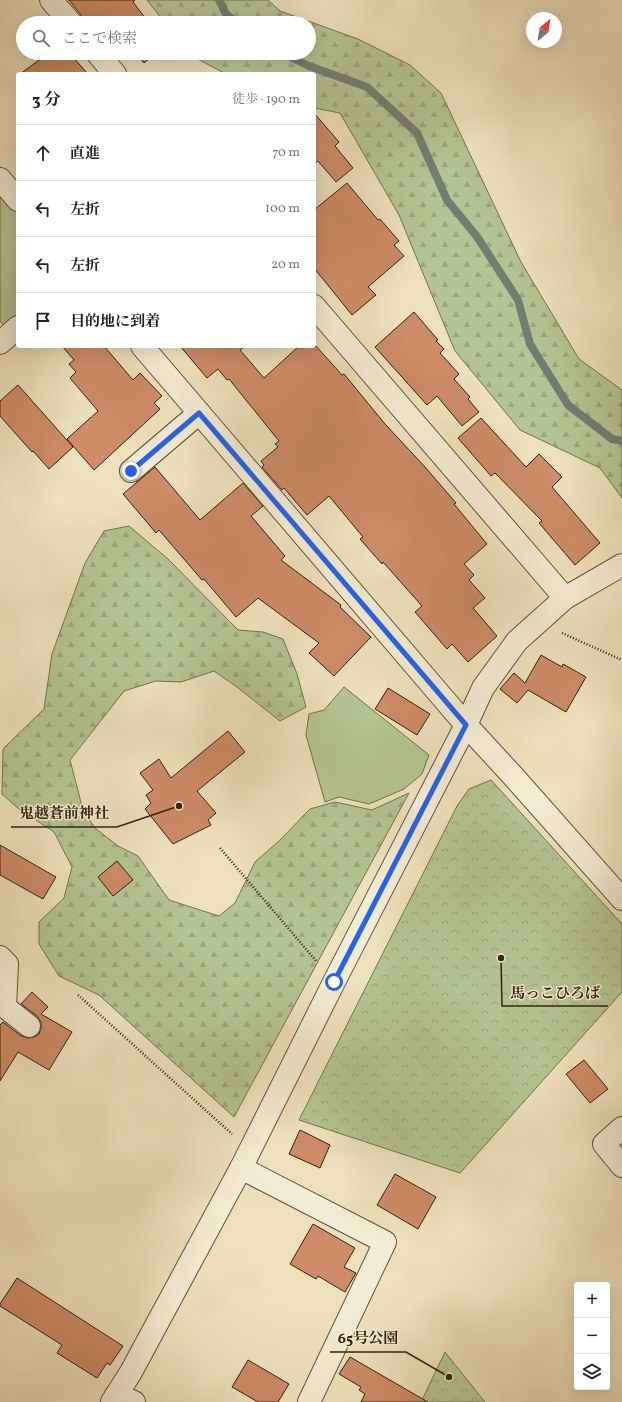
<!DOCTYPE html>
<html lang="ja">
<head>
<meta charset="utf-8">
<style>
  :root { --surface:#fff; --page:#f6f6f6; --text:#222; --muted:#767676; --line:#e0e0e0 }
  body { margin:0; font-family:Vollkorn,"Noto Serif JP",serif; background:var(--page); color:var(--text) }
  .controls { position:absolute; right:12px; bottom:12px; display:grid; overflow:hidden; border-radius:4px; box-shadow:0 4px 16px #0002 }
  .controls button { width:36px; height:36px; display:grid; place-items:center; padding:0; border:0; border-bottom:1px solid var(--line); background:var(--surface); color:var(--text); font:20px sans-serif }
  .compass { position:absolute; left:526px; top:12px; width:36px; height:36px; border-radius:50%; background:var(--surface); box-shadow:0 4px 16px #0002; rotate:30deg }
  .stop { position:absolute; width:12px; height:12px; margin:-9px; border:3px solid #2563eb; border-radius:50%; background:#fff }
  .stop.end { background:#2563eb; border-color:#fff; box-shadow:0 1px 4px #0008 }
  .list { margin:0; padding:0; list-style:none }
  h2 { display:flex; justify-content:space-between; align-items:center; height:52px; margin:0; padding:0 16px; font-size:17px }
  h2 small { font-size:13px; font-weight:400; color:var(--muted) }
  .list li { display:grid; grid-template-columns:26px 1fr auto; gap:12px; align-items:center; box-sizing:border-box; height:56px; padding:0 16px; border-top:1px solid var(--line) }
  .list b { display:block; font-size:15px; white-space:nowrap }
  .list em { font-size:13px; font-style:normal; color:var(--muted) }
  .icon { flex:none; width:22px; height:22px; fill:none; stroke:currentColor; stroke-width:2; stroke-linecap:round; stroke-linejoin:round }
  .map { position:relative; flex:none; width:622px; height:1402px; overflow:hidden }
  .search { position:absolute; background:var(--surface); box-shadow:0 4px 16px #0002; left:16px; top:16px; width:300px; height:44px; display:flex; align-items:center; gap:10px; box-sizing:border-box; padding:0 14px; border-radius:22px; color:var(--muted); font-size:15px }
  .panel { position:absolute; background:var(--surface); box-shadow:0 4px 16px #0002; left:16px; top:72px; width:300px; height:276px; border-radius:4px }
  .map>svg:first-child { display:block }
  .grass { fill:#b4c494; stroke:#75734f }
  .forest { fill:url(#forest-firs); stroke:#75734f }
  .park { fill:url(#park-crowns); stroke:#75734f }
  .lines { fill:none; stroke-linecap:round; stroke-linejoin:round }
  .stream { stroke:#727e72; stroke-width:8 }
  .building { fill:#cd8b67; stroke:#36220a }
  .minor-casing { stroke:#645237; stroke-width:24 }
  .path { stroke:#36220a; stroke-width:2.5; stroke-dasharray:1 2; stroke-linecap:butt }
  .minor { stroke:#f3ecd4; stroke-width:22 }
  .route { stroke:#2563eb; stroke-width:5 }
  .leader { fill:none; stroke:#36220a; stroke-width:1.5 }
  .callout-dot { fill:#36220a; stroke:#f3ecd4; stroke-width:1.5 }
  .callout-label { font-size:15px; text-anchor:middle; font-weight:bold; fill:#36220a; stroke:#f3ecd4; stroke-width:3; stroke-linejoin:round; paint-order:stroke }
</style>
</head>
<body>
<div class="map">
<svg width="622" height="1402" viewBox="0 0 622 1402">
  <defs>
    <pattern id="forest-firs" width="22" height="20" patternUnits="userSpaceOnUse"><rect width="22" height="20" fill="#b4c494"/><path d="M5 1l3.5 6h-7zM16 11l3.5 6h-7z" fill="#9ba87e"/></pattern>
    <pattern id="park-crowns" width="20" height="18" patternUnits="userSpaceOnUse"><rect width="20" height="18" fill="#b4c494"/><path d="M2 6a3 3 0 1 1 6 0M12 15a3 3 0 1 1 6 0" fill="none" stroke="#9ba87e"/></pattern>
  </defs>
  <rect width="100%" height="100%" fill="#ede1bd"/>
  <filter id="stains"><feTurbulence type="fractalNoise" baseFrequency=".005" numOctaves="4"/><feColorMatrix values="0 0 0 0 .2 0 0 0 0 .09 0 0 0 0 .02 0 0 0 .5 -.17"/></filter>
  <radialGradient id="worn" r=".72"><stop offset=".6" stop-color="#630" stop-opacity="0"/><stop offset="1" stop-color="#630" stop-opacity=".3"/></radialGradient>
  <g class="grass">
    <polygon points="3,195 18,214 18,320 7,329 0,321 0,197"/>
    <polygon points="344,687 429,755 422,774 404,789 369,804 339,797 325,802 306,735 309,714 324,710"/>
  </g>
  <g class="forest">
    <polygon points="147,0 268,0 280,11 358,39 410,65 441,93 521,262 579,359 622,390 622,498 600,468 520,430 455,351 399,215 340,113 314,108 314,74 226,74 192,56 189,53 309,53 309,23 165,23"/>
    <polygon points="129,526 168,559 238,630 263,632 283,639 297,674 306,707 280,721 237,687 214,671 181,682 156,681 124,691 70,760 83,810 95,828 118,846 138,856 169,900 219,916 235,903 255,862 279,841 310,809 335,802 372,810 409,793 234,1117 99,995 59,976 39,944 39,922 64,898 72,867 54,832 19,809 2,794 3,749 44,709 52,654 85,563 104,531"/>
  </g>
  <g class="park">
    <polygon points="491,780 622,924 622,992 460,1173 299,1120 457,806 469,789"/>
    <polygon points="445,1352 485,1402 421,1402"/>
  </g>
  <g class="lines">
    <g class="stream">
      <polyline points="219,0 226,14 237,23"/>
      <polyline points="282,53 309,66 367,87 417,133 447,200 478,238 518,300 530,344 568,405 612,439 622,441"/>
    </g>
  </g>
  <g class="building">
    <polygon points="69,0 135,0 133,2 149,23 113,23 111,20 108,23 83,23 81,15"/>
    <polygon points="49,53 74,53 71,55 88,74 20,74"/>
    <polygon points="136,53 156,53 144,63"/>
    <polygon points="314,113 339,142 335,146 353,168 336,182 318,161 314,164"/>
    <polygon points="347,183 378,220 380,219 399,241 394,245 404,256 368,287 376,295 352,315 314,268 314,210"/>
    <polygon points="414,312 438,340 436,341 444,349 440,353 459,374 454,379 470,397 468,399 479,412 462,426 437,396 427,405 375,347"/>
    <polygon points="62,346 104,346 133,380 140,373 162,396 154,403 160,409 94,470 67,439 98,411 70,378 76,372 69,364 74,360"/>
    <polygon points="180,346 245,346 240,350 264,378 299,346 316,346 342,375 344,374 385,424 425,467 456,503 454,504 487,544 464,564 474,575 469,580 485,598 473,608 497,636 468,662 452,644 447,649 415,612 422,606 383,562 382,564 360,539 363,537 329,496 307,515 284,488 282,490 262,467 264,465 261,461 278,447 275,444 279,441 229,379 227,380 218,369 207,378"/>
    <polygon points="18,385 73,447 49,469 33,451 32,452 0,416 0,401"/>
    <polygon points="481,418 526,467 539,454 562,477 552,487 600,543 575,565 539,523 542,521 495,473 491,476 458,438"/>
    <polygon points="155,467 200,520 243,483 263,506 251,516 285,556 281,560 341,605 340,607 371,637 334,676 309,653 319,643 258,598 236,617 204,579 202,580 159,530 156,533 123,494"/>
    <polygon points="541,655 562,667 563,664 586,677 566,712 528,690 517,703 500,689 514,673 525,683"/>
    <polygon points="388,688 430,714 417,735 375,709"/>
    <polygon points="228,731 245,752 197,791 216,813 208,820 211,825 173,844 145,809 151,803 146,795 153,790 140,773 159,759 171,778"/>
    <polygon points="0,845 56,877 43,899 0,875"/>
    <polygon points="117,861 133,880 113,896 98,877"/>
    <polygon points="32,992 48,1007 41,1014 72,1032 49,1070 18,1052 0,1081 0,1025 3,1022 21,1036 28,1038 34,1037 39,1034 41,1028 41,1022 37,1016 21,1004"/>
    <polygon points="584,1060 608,1089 590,1103 566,1074"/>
    <polygon points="300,1130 330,1145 320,1168 289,1154"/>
    <polygon points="395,1174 436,1197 418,1229 377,1205"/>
    <polygon points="313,1224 355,1248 344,1267 356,1273 345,1292 318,1276 316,1279 290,1264"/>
    <polygon points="17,1278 123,1346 110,1365 107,1363 97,1378 57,1353 62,1345 0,1306 0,1304"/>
    <polygon points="350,1357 428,1402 361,1402 365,1394 359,1390 361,1387 339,1374"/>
    <polygon points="248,1360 289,1384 278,1402 258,1402 232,1387"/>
  </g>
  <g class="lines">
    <g class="minor-casing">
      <g id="minor">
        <polyline points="51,0 71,23"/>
        <polyline points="97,53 115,74"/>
        <polyline points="0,179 18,200"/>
        <polyline points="314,306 565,598"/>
        <polyline points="0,343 18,327"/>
        <polyline points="142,346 466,725 513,776 622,899"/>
        <polyline points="131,471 199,413"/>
        <polyline points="0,957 7,964 5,1007 29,1026"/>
        <polyline points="622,1128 604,1144 622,1166"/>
        <polyline points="241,1168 385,1242 309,1402"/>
        <polyline points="116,1395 134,1402"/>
        <polyline points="112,1402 131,1372 241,1168 334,982 466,725 483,688 517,641 565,598 622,565"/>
      </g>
    </g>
    <g class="path">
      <polyline points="562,633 622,660"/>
      <polyline points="220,848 317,962"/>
      <polyline points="78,995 232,1134"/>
    </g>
    <use href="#minor" class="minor"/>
  </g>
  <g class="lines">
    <polyline class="route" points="131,471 199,413 466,725 334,982"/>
  </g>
  <path class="leader" d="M179 806L117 827H11M501 958L502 1006H608M449 1377L406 1352H330"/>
  <g class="callout-dot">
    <circle cx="179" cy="806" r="4"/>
    <circle cx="501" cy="958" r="4"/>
    <circle cx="449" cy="1377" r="4"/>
  </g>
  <g class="callout-label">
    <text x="64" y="818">鬼越蒼前神社</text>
    <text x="555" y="998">馬っこひろば</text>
    <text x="368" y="1343">65号公園</text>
  </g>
  <rect width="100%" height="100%" filter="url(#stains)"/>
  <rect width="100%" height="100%" fill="url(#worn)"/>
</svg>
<div class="controls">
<button>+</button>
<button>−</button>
<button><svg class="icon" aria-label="layers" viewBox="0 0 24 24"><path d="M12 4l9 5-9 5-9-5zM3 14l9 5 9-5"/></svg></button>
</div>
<svg class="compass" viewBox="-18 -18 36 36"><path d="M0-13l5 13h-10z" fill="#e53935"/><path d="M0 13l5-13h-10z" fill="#767676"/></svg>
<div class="stop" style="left:334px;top:982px"></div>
<div class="stop end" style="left:131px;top:471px"></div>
<div class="search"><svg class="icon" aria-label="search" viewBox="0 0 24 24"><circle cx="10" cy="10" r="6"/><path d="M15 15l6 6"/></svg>ここで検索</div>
<section class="panel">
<h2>3 分<small>徒歩 · 190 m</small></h2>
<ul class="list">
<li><svg class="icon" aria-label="ahead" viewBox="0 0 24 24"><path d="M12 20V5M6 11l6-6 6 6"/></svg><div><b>直進</b></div><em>70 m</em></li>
<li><svg class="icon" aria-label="left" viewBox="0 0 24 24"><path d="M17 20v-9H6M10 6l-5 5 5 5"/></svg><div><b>左折</b></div><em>100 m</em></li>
<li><svg class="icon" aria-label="left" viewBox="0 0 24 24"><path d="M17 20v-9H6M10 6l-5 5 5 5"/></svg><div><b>左折</b></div><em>20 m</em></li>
<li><svg class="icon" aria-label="arrive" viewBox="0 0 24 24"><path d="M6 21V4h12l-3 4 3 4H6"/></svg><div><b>目的地に到着</b></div></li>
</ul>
</section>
</div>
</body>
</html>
